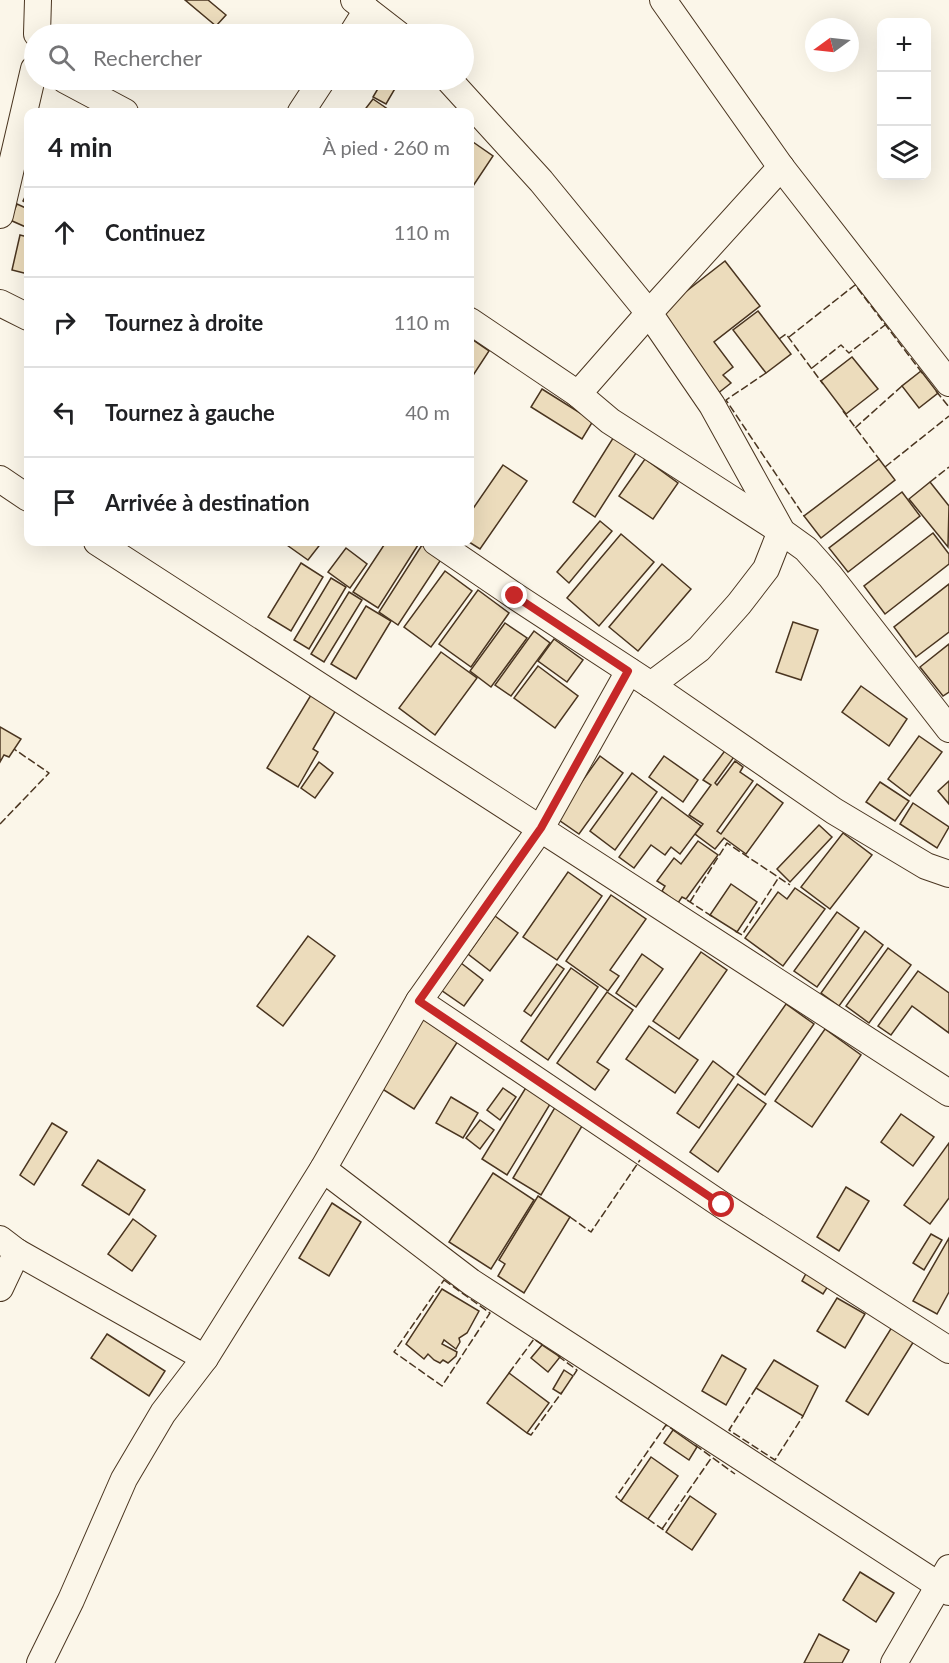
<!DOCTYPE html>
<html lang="fr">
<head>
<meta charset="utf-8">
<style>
  :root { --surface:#fff; --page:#f2f2f2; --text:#202124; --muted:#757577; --line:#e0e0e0 }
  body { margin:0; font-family:Lato,sans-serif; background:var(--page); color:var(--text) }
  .controls { position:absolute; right:18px; top:18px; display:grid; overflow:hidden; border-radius:12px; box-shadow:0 6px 24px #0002 }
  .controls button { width:54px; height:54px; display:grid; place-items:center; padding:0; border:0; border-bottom:2px solid var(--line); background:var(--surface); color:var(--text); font:30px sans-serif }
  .compass { position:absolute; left:805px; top:18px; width:54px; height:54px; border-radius:50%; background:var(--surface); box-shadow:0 6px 24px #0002; rotate:255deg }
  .stop { position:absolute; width:18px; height:18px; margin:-14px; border:4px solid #c62828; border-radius:50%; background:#fff }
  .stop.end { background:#c62828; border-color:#fff; box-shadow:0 2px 6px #0008 }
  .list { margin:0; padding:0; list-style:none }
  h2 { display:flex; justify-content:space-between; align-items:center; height:78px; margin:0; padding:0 24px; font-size:26px }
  h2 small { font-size:20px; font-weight:400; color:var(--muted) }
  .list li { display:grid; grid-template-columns:39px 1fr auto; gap:18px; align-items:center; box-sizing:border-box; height:90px; padding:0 24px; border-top:2px solid var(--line) }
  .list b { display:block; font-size:22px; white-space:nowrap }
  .list em { font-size:20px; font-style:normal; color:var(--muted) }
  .icon { flex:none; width:33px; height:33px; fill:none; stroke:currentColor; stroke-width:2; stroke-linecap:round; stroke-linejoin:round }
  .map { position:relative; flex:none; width:949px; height:1663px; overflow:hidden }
  .search { position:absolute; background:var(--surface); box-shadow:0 6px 24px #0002; left:24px; top:24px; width:450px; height:66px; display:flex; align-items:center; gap:15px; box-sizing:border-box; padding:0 21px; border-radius:33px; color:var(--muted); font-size:22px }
  .panel { position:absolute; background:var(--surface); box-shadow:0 6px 24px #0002; left:24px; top:108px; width:450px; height:438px; border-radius:12px }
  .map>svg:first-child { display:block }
  .building { fill:#ecdcbc; stroke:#4a3520; stroke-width:1.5 }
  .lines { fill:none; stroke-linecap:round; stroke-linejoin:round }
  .minor-casing { stroke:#4a3520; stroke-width:28 }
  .minor { stroke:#fbf6e9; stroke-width:26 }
  .fence { stroke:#4a3520; stroke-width:1.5; stroke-dasharray:8 3; stroke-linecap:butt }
  .route { stroke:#c62828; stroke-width:8 }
</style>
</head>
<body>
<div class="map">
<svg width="949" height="1663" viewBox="0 0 949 1663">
  <rect width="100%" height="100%" fill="#fbf6e9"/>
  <g class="building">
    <polygon points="185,0 208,0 226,15 216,26"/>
    <polygon points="383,80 400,80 386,104 373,97"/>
    <polygon points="373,99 392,112 363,112"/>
    <polygon points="473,142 493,156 471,189 470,148"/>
    <polygon points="28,191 28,204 23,201"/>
    <polygon points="17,204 28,209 28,228 10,220"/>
    <polygon points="20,235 28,237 28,274 12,270"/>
    <polygon points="725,261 760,306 714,342 733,367 723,375 731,383 717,394 656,315"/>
    <polygon points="758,311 791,354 766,373 733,330"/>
    <polygon points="470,338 489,351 470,380"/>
    <polygon points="852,357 878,389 846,414 821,381"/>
    <polygon points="921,371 938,393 919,408 902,386"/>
    <polygon points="542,389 593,421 582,439 531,407"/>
    <polygon points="615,435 638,450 595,517 573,502"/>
    <polygon points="645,459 678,483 653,519 619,496"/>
    <polygon points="879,459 895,480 821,538 804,516"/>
    <polygon points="503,465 527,481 480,549 469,542 470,513"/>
    <polygon points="930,482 949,506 948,547 909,499"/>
    <polygon points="902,492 920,516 848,572 829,548"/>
    <polygon points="600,521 612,531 569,583 557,572"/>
    <polygon points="933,533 949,554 949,564 885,614 864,586"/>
    <polygon points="621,534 654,562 599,626 567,598"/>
    <polygon points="285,542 322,542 308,560 284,543"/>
    <polygon points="386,542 412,542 418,545 378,608 353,592"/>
    <polygon points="422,545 442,558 398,625 379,612"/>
    <polygon points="346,548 367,564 350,588 328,572"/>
    <polygon points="301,563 323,577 291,631 268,617"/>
    <polygon points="662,564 691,589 638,651 609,627"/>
    <polygon points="445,571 472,591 431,647 404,627"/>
    <polygon points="331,578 346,587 309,649 294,640"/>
    <polygon points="949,584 949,632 916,657 894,627"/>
    <polygon points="478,590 509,613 471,667 439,644"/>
    <polygon points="349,592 362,600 324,662 311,654"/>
    <polygon points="366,606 391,621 356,679 331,664"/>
    <polygon points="793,622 818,630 801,680 776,672"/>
    <polygon points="505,623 527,638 491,687 470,671"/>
    <polygon points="534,631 550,643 511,696 495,685"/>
    <polygon points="554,639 583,660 567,682 538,661"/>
    <polygon points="949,644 949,692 943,696 920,667"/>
    <polygon points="441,652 477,678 435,735 399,708"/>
    <polygon points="538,666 578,696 555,728 514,698"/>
    <polygon points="861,686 907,719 889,746 842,712"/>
    <polygon points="311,695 336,710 313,749 318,752 298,787 267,768"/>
    <polygon points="0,727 21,739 9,757 4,755 0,762"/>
    <polygon points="919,736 942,752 910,796 888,779"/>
    <polygon points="730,744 739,750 715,783 717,785 735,761 743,767 740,772 753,781 717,831 721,834 757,784 783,803 746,854 724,838 715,849 695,834 703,824 689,815 711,785 703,780"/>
    <polygon points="600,756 623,773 579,834 556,818"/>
    <polygon points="664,756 698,780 683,802 649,777"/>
    <polygon points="319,762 333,773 315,798 301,788"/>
    <polygon points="632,773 657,792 615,850 590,831"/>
    <polygon points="949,781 949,804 938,791"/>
    <polygon points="880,782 909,801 895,821 866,802"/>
    <polygon points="662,797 701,826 680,854 671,847 665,855 651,845 634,868 619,857"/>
    <polygon points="913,803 949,827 937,848 900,824"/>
    <polygon points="819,825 832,837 790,882 777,869"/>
    <polygon points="843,833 872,855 830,909 801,887"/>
    <polygon points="698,841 718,855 686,899 682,897 678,903 662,891 665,886 657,881 674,858 681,864"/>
    <polygon points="568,872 602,896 557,960 523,937"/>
    <polygon points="731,884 757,902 737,932 710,915"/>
    <polygon points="795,888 825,909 783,966 745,938 778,892 787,899"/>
    <polygon points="611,895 646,919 610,970 619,976 608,991 566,961"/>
    <polygon points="837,912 859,928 817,987 794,971"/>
    <polygon points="495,916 518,933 490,971 468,954"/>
    <polygon points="865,931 883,945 839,1006 821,993"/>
    <polygon points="308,936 335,956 283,1026 257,1006"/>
    <polygon points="888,948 911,965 869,1023 846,1006"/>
    <polygon points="701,952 727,970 679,1039 653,1021"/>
    <polygon points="642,954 663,969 636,1007 616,993"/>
    <polygon points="461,963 483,980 464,1006 441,990"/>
    <polygon points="557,964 564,969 531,1016 524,1011"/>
    <polygon points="571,968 598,987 548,1060 521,1041"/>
    <polygon points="918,971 949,993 949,1033 912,1006 891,1035 878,1026"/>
    <polygon points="607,992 633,1010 597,1062 609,1070 595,1090 557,1063"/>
    <polygon points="786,1004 814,1024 765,1095 737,1074"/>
    <polygon points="420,1017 458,1041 414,1109 376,1085"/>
    <polygon points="649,1026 698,1060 675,1093 626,1059"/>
    <polygon points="825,1029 861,1055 812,1127 775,1101"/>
    <polygon points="713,1061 734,1077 699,1128 677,1113"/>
    <polygon points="530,1081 555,1096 507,1175 482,1159"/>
    <polygon points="738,1084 766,1104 718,1172 690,1152"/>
    <polygon points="503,1088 516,1097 500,1120 487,1110"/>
    <polygon points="451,1097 478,1113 463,1138 436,1123"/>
    <polygon points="557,1104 585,1121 541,1195 513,1178"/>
    <polygon points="901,1114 934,1137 913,1166 881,1142"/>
    <polygon points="480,1120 494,1130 480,1149 466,1138"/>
    <polygon points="52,1123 67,1132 34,1185 20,1175"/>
    <polygon points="949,1143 949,1198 930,1224 904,1205"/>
    <polygon points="98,1160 145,1190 129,1215 82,1185"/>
    <polygon points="493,1173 534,1200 491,1269 449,1242"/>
    <polygon points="846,1187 869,1201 839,1251 817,1237"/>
    <polygon points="538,1196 570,1217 524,1293 498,1276 505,1264 499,1260"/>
    <polygon points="332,1203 361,1222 329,1276 299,1258"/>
    <polygon points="133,1219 156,1236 132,1271 108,1254"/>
    <polygon points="931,1234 942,1240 924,1270 913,1263"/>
    <polygon points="949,1238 949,1292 937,1314 913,1301"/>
    <polygon points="808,1270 830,1283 823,1294 802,1281"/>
    <polygon points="442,1289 479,1311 467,1333 459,1338 460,1342 456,1349 444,1340 442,1344 457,1352 456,1356 448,1363 443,1360 440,1363 434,1360 428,1354 424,1359 406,1344"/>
    <polygon points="837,1298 865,1314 845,1348 817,1331"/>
    <polygon points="892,1327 914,1341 868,1415 846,1401"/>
    <polygon points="107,1334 165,1371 149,1396 91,1358"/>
    <polygon points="542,1345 560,1357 548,1372 531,1358"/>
    <polygon points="722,1355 746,1369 726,1405 702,1391"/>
    <polygon points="774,1360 818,1386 803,1416 756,1388"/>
    <polygon points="564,1370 573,1376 561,1394 553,1389"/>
    <polygon points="509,1373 549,1403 527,1433 487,1403"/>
    <polygon points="673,1430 697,1447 689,1460 664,1443"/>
    <polygon points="651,1457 678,1476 648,1519 621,1501"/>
    <polygon points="690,1496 716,1514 692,1550 666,1532"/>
    <polygon points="860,1572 894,1593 876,1622 843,1600"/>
    <polygon points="819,1634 849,1650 842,1663 804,1663"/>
  </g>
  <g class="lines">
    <g class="minor-casing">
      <g id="minor">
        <polyline points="354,0 398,34"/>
        <polyline points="663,0 781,167 949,383"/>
        <polyline points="37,34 38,0"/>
        <polyline points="352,34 367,10"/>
        <polyline points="65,80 125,112"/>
        <polyline points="449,80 541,181 649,313 712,405 780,528"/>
        <polyline points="301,112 322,80"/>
        <polyline points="0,215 34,69"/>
        <polyline points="0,303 28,317"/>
        <polyline points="470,321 578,394 610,421 781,531 806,549 830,576 949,729"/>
        <polyline points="578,394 649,313 781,167"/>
        <polyline points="0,479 28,498"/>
        <polyline points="97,542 949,1093"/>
        <polyline points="436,542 515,596 651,685 834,811 926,866 949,874"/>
        <polyline points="651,685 699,649 739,604 766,569 781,531"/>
        <polyline points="419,1001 722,1205 949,1350"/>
        <polyline points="323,1169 471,1282 949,1592"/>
        <polyline points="0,1239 17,1252 205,1358"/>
        <polyline points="0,1288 17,1252"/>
        <polyline points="40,1663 71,1600 124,1479 163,1413 205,1358 323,1169 419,1001 541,828 629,671"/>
        <polyline points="894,1663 949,1568"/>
      </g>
    </g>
    <use href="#minor" class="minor"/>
    <g class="fence">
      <polyline points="789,337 855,285 923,374"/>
      <polyline points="779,339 786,334 823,384"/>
      <polyline points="812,368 841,345 849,353 885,325"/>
      <polyline points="766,373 726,400 804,516"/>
      <polyline points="936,391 949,407"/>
      <polyline points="843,411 879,459"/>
      <polyline points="855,428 902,386"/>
      <polyline points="885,467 949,416"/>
      <polyline points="930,482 949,467"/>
      <polyline points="0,824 49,773 14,749"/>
      <polyline points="687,900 713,917"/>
      <polyline points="690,902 727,843 790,885"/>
      <polyline points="735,931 742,935 779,877"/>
      <polyline points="570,1217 591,1232 640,1160"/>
      <polygon points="444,1280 490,1313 442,1386 394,1352"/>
      <polyline points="558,1356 577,1370 572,1378"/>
      <polyline points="509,1373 534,1339 544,1346"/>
      <polyline points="756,1388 729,1430 775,1460 803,1416"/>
      <polyline points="527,1433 531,1435 562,1392"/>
      <polyline points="695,1445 735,1474"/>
      <polyline points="621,1501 616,1497 666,1425 675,1431"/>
      <polyline points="648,1519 665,1531"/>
      <polyline points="662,1529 712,1457"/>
    </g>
  </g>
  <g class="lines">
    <polyline class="route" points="515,596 628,671 541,828 419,1001 722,1205"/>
  </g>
</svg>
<div class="controls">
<button>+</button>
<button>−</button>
<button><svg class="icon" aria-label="layers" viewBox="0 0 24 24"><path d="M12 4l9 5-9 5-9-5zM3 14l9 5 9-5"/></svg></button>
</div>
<svg class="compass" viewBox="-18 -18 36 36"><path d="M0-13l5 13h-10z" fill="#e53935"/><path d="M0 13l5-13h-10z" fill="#757577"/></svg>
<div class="stop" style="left:722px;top:1205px"></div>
<div class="stop end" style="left:515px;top:596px"></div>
<div class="search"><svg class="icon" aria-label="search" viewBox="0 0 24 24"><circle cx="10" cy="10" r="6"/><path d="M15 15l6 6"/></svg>Rechercher</div>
<section class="panel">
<h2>4 min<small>À pied · 260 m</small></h2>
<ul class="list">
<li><svg class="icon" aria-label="ahead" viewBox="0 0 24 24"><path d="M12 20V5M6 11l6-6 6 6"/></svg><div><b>Continuez</b></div><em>110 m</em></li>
<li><svg class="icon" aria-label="right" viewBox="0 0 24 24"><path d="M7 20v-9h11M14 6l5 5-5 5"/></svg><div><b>Tournez à droite</b></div><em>110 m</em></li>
<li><svg class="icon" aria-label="left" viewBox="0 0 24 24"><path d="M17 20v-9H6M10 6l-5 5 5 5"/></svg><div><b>Tournez à gauche</b></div><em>40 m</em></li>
<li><svg class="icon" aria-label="arrive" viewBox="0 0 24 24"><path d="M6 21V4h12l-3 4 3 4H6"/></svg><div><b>Arrivée à destination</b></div></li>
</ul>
</section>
</div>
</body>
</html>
